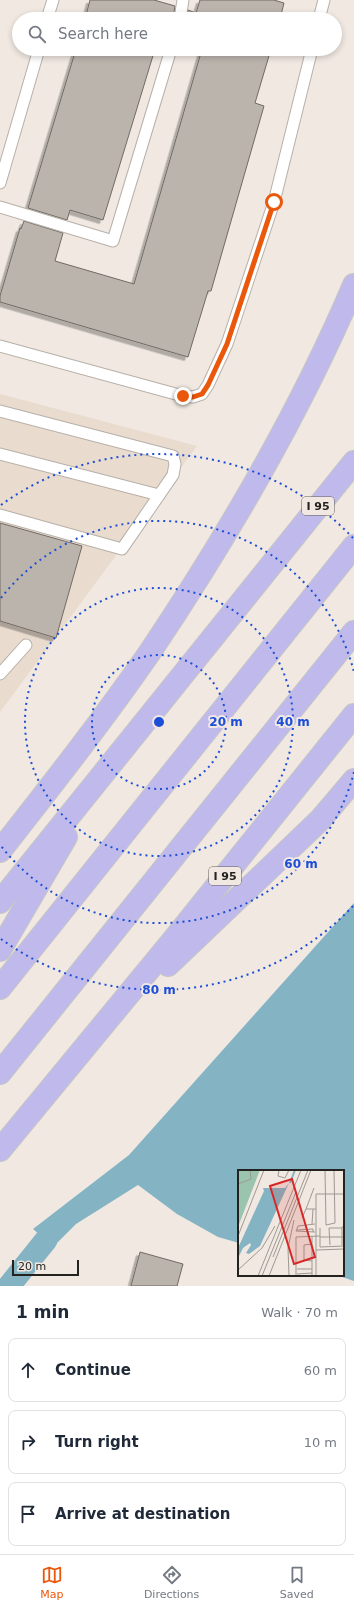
<!DOCTYPE html>
<html lang="en">
<head>
<meta charset="utf-8">
<style>
  :root { --surface:#fff; --page:#f2f2f3; --text:#1f2937; --muted:#747a83; --line:#e0e1e3; --accent:#ea580c }
  body { margin:0; font-family:"DejaVu Sans",sans-serif; background:var(--page); color:var(--text) }
  .scale { position:absolute; left:12px; bottom:10px; width:67px; box-sizing:border-box; padding-left:4px; border:2px solid #24221f; border-top:0; font-size:11px; line-height:14px; white-space:nowrap; color:#24221f; -webkit-text-stroke:3px #f0e8e1; paint-order:stroke }
  .stop { position:absolute; width:12px; height:12px; margin:-9px; border:3px solid #ea580c; border-radius:50%; background:#fff }
  .stop.end { background:#ea580c; border-color:#fff; box-shadow:0 1px 4px #0008 }
  .list { margin:0; padding:0; list-style:none }
  h2 { display:flex; justify-content:space-between; align-items:center; height:52px; margin:0; padding:0 16px; font-size:17px }
  h2 small { font-size:13px; font-weight:400; color:var(--muted) }
  .list li { display:grid; grid-template-columns:26px 1fr auto; gap:12px; align-items:center; box-sizing:border-box; height:64px; margin:0 8px 8px; padding:0 8px; border:1px solid var(--line); border-radius:8px }
  .list b { display:block; font-size:15px; white-space:nowrap }
  .list em { font-size:13px; font-style:normal; color:var(--muted) }
  .icon { flex:none; width:22px; height:22px; fill:none; stroke:currentColor; stroke-width:2; stroke-linecap:round; stroke-linejoin:round }
  .map { position:relative; flex:none; width:354px; height:1286px; overflow:hidden }
  .search { position:absolute; background:var(--surface); box-shadow:0 2px 6px #0003; left:12px; right:12px; top:12px; height:44px; display:flex; align-items:center; gap:10px; box-sizing:border-box; padding:0 14px; border-radius:22px; color:var(--muted); font-size:15px }
  .sheet { height:268px; background:var(--surface) }
  nav { display:flex; justify-content:space-around; align-items:center; box-sizing:border-box; height:56px; border-top:1px solid var(--line); background:var(--surface); font-size:11px; color:var(--muted) }
  nav a { display:grid; justify-items:center; gap:2px }
  nav .on { color:var(--accent) }
  .map>svg:first-child { display:block }
  .built { fill:#e9dbce }
  .water { fill:#84b4c4 }
  .lines { fill:none; stroke-linecap:round; stroke-linejoin:round }
  .canal { stroke:#84b4c4; stroke-width:23 }
  .building { fill:#bbb4ad; stroke:#716a64; filter:url(#shadow) }
  .lane-casing { stroke:#b7b0a9; stroke-width:13 }
  .highway-casing { stroke:#c6c6c5; stroke-width:24 }
  .lane { stroke:#fff; stroke-width:11 }
  .highway { stroke:#c0baec; stroke-width:22 }
  .route { stroke:#ea580c; stroke-width:5 }
  .ring { fill:none; stroke:#1d4ed8; stroke-width:2; stroke-dasharray:2 4 }
  .labels { text-anchor:middle; dominant-baseline:central; stroke-width:4; stroke-linejoin:round; paint-order:stroke }
  .shield { fill:#f0e8e1; stroke:#615d59; stroke-width:1 }
  .shield-label { font-size:11px; font-weight:bold; fill:#24221f }
  .inset-river { fill:none; stroke:#84b4c4; stroke-width:2 }
  .inset-road { fill:none; stroke:#9e9993; stroke-width:1 }
  .view { fill:#d62828; fill-opacity:0.15; stroke:#d62828; stroke-width:2 }
  .inset-edge { fill:none; stroke:#24221f; stroke-width:2 }
  .centre { fill:#1d4ed8; stroke:#f0e8e1; stroke-width:2 }
  .ring-label { font-size:12px; text-anchor:middle; font-weight:bold; fill:#1d4ed8; stroke:#f0e8e1; stroke-width:4; stroke-linejoin:round; paint-order:stroke }
</style>
</head>
<body>
<div class="map">
<svg width="354" height="1286" viewBox="0 0 354 1286">
  <defs>
    <filter id="shadow"><feDropShadow dx="-3.5" dy="3.5" stdDeviation="0" flood-color="#0004"/></filter>
  </defs>
  <rect width="100%" height="100%" fill="#f0e8e1"/>
  <polygon class="built" points="0,394 197,446 0,712"/>
  <polygon class="water" points="354,903 354,1281 336,1275 343,1275 343,1171 239,1171 239,1243 218,1237 177,1214 138,1185 76,1224 56,1244 46,1240 33,1229 129,1155"/>
  <g class="lines">
    <polyline class="canal" points="9,1286 46,1240"/>
  </g>
  <g class="building">
    <polygon points="90,0 154,0 175,6 173,19 85,19"/>
    <polygon points="200,0 274,0 284,3 280,19 187,19 188,10 196,13"/>
    <polygon points="76,49 155,49 103,220 70,210 67,220 28,208"/>
    <polygon points="202,49 271,49 255,103 264,106 211,291 208,291 188,357 0,302 0,296 20,228 21,229 24,221 63,233 55,261 134,284"/>
    <polygon points="0,523 82,546 56,638 0,621"/>
    <polygon points="140,1252 183,1264 177,1286 131,1286"/>
  </g>
  <g class="lines">
    <g class="lane-casing">
      <g id="lane">
        <polyline points="47,19 53,0"/>
        <polyline points="180,19 183,0"/>
        <polyline points="319,19 324,0"/>
        <polyline points="0,183 39,49"/>
        <polyline points="0,207 113,241 171,49"/>
        <polyline points="0,346 183,396 193,397 202,394 208,385 227,344 274,202 312,49"/>
        <polyline points="0,411 173,456 175,464 173,475 122,549 0,515"/>
        <polyline points="0,454 159,495"/>
        <polyline points="0,674 26,645"/>
      </g>
    </g>
    <g class="highway-casing">
      <g id="highway">
        <path d="M0,851C51,786 103,720 150,652C227,537 300,412 354,285"/>
        <polyline points="0,902 354,462"/>
        <polyline points="0,950 66,837"/>
        <polyline points="168,965 320,820 354,780"/>
        <polyline points="0,988 354,546"/>
        <polyline points="0,1073 354,632"/>
        <polyline points="0,1150 175,938 354,715"/>
      </g>
    </g>
    <use href="#lane" class="lane"/>
    <use href="#highway" class="highway"/>
  </g>
  <g class="lines">
    <polyline class="route" points="183,396 193,397 202,394 208,385 227,344 274,202"/>
  </g>
  <g class="ring">
    <circle cx="159" cy="722" r="67"/>
    <circle cx="159" cy="722" r="134"/>
    <path d="M354 772A201 201 0 0 1 1 846M1 598A201 201 0 0 1 354 672"/>
    <path d="M353 906A268 268 0 0 1 1 939M1 505A268 268 0 0 1 353 538"/>
  </g>
  <g class="labels">
    <g class="shield">
      <rect x="302" y="497" width="32" height="18" rx="3"/>
      <rect x="209" y="867" width="32" height="18" rx="3"/>
    </g>
    <g class="shield-label">
      <text x="318" y="506">I 95</text>
      <text x="225" y="876">I 95</text>
    </g>
  </g>
  <g transform="translate(238 1170)">
    <rect width="106" height="106" fill="#f0e8e1"/>
    <path d="M0,0H22L0,57Z" fill="#9bc4af"/>
    <path d="M51,13L22,76L11,84L8,83L13,75L12,73L5,78L0,88V78L26,21L25,18H47Z" fill="#84b4c4"/>
    <path class="inset-river" d="M52,13L57,0"/>
    <path class="inset-road" d="M41,0L40,6L47,8L51,0M87,0L88,55L97,53L96,0M0,14L13,9L12,0M68,39L76,18M64,48L68,39H75M74,54L75,39H78M77,54L60,56L58,61L77,62M82,58V77L106,76M59,60L75,59V62M0,66L26,0M74,66V99M82,67H106M74,74L66,75V90L74,91M92,75L91,58H104M104,75V57L106,56M78,80L106,79M35,87L70,0M59,99H74V106M0,100L24,78L37,56M59,104L74,103M20,106L63,0M24,106L58,22M31,106L73,0M51,106L50,78L56,50M58,106V67L82,66M78,106V24H106"/>
    <path class="view" d="M54,9L77,87L56,94L32,16Z"/>
    <rect width="106" height="106" class="inset-edge"/>
  </g>
  <circle cx="159" cy="722" r="6" class="centre"/>
  <g class="ring-label">
    <text x="226" y="726">20 m</text>
    <text x="293" y="726">40 m</text>
    <text x="301" y="868">60 m</text>
    <text x="159" y="994">80 m</text>
  </g>
</svg>
<div class="scale">20 m</div>
<div class="stop" style="left:274px;top:202px"></div>
<div class="stop end" style="left:183px;top:396px"></div>
<div class="search"><svg class="icon" aria-label="search" viewBox="0 0 24 24"><circle cx="10" cy="10" r="6"/><path d="M15 15l6 6"/></svg>Search here</div>
</div>
<section class="sheet">
<h2>1 min<small>Walk · 70 m</small></h2>
<ul class="list">
<li><svg class="icon" aria-label="ahead" viewBox="0 0 24 24"><path d="M12 20V5M6 11l6-6 6 6"/></svg><div><b>Continue</b></div><em>60 m</em></li>
<li><svg class="icon" aria-label="right" viewBox="0 0 24 24"><path d="M7 20v-9h11M14 6l5 5-5 5"/></svg><div><b>Turn right</b></div><em>10 m</em></li>
<li><svg class="icon" aria-label="arrive" viewBox="0 0 24 24"><path d="M6 21V4h12l-3 4 3 4H6"/></svg><div><b>Arrive at destination</b></div></li>
</ul>
</section>
<nav>
<a class="on"><svg class="icon" aria-label="map" viewBox="0 0 24 24"><path d="M3 6l6-2 6 2 6-2v14l-6 2-6-2-6 2zM9 4v14M15 6v14"/></svg>Map</a>
<a><svg class="icon" aria-label="directions" viewBox="0 0 24 24"><path d="M12 3l9 9-9 9-9-9zM9 14v-3h6M13 9l2 2-2 2"/></svg>Directions</a>
<a><svg class="icon" aria-label="saved" viewBox="0 0 24 24"><path d="M7 4h10v16l-5-4-5 4z"/></svg>Saved</a>
</nav>
</body>
</html>
